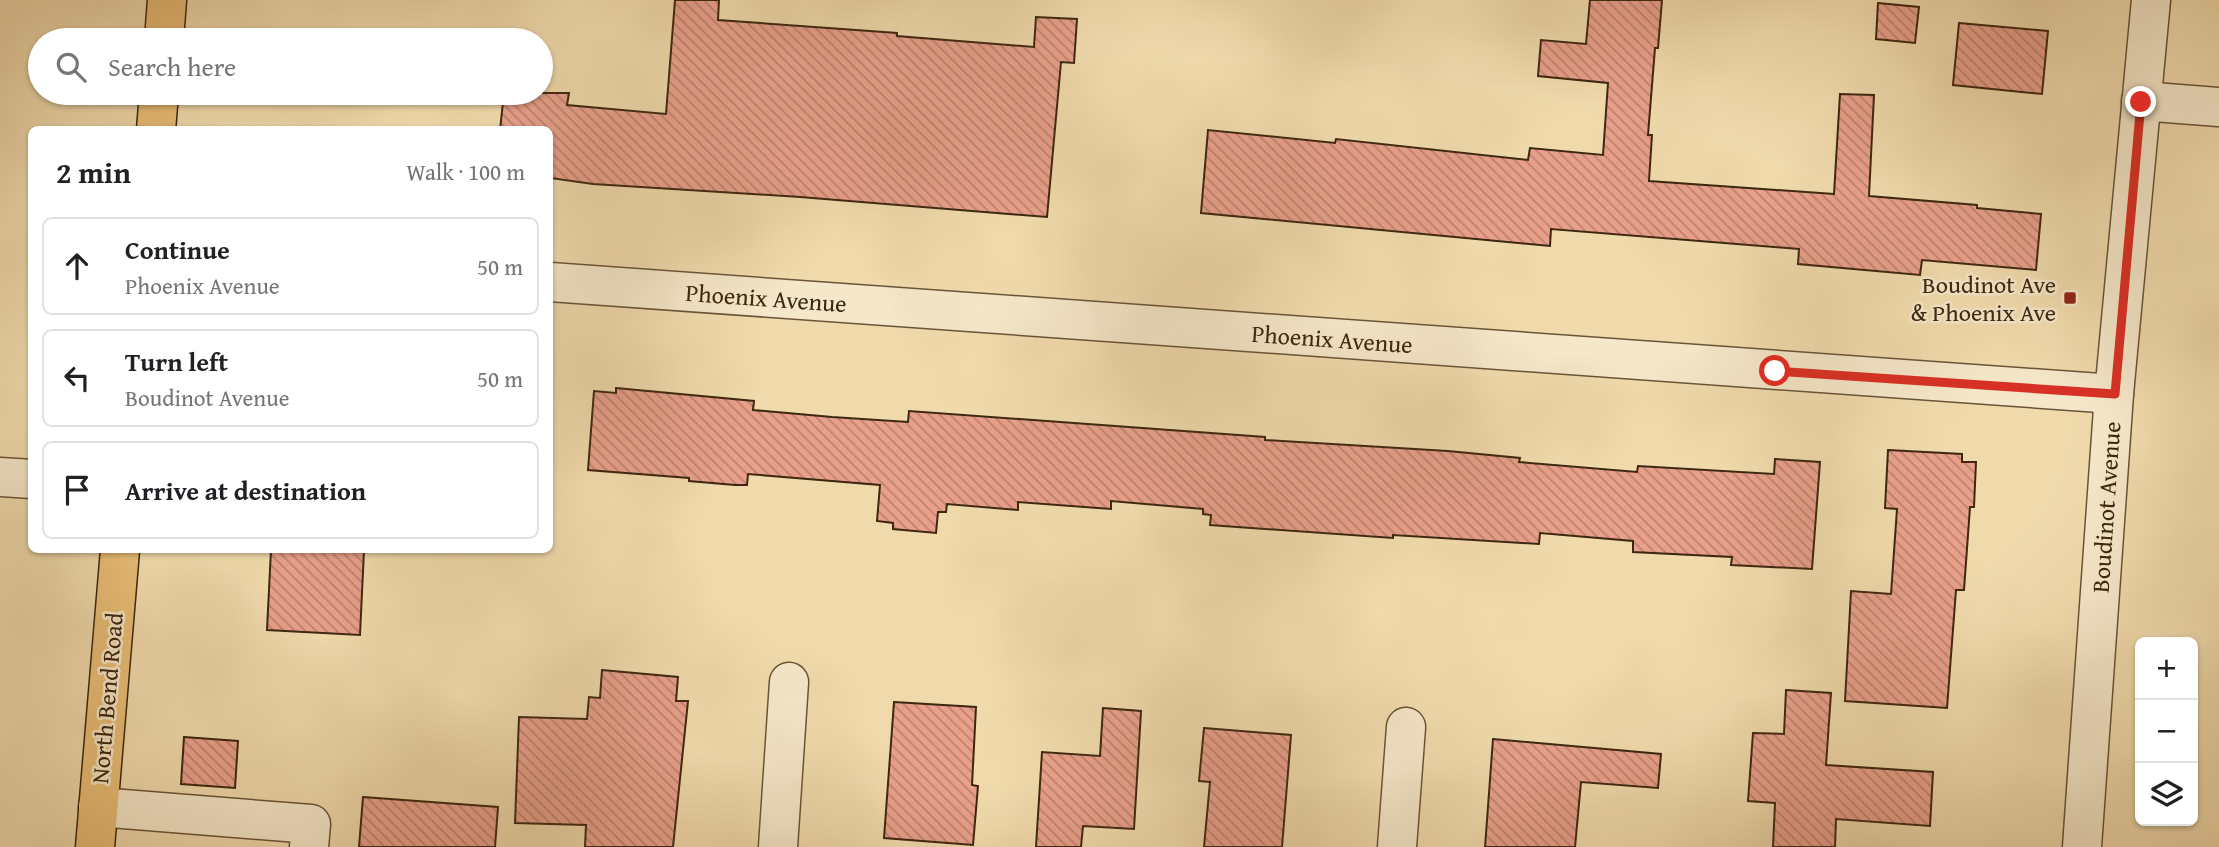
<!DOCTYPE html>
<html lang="en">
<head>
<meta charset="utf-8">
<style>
  :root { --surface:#fff; --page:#f2f2f2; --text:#202124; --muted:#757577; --line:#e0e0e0 }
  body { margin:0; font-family:"Gentium Book Plus",serif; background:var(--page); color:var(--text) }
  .controls { position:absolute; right:21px; bottom:21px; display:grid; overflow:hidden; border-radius:10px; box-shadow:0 2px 5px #0004 }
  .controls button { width:63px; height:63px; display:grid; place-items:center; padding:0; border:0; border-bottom:2px solid var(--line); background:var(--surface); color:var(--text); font:35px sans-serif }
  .stop { position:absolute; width:21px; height:21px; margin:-16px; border:5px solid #d93025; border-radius:50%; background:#fff }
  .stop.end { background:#d93025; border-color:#fff; box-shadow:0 2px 7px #0008 }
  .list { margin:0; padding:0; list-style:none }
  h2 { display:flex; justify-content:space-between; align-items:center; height:91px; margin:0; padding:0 28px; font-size:30px }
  h2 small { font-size:23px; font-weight:400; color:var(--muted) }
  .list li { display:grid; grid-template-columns:46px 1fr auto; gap:21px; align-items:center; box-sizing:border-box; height:98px; margin:0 14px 14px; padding:0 14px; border:2px solid var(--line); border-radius:10px }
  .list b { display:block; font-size:26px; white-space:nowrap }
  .list p { margin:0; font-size:23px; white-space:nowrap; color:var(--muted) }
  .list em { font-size:23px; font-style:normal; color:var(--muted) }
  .icon { flex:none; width:38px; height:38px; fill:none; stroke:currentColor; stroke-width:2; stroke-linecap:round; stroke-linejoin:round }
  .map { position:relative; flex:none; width:2219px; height:847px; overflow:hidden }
  .search { position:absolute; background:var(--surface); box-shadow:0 2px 5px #0004; left:28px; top:28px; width:525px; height:77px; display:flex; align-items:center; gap:18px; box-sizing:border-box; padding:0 24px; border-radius:38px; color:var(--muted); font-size:26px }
  .panel { position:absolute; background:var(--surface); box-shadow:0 2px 5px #0004; left:28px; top:126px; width:525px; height:427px; border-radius:10px }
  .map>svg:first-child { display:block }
  .building { fill:url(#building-back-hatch); stroke:#3d2710; stroke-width:2 }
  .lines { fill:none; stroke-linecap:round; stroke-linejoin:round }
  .minor-casing { stroke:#6a5437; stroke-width:41 }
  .major-casing { stroke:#3d2710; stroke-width:41 }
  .minor { stroke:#f5e7c9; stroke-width:38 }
  .major { stroke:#e8bd76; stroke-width:38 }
  .route { stroke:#d93025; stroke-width:9 }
  .poi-dot { fill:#8f2418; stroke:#f5e7c9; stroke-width:2.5 }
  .labels { text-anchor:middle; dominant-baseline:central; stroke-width:5; stroke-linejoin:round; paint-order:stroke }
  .poi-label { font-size:24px; fill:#3d2710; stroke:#f5e7c9; text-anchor:end }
  .street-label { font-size:24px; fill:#3d2710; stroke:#f5e7c9 }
</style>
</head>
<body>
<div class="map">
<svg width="2219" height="847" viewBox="0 0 2219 847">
  <defs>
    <pattern id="building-back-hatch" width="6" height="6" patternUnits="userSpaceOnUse" patternTransform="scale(1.75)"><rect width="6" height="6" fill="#e9a08b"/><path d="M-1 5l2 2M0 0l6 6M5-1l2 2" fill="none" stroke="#be8270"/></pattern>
  </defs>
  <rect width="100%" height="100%" fill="#f0daac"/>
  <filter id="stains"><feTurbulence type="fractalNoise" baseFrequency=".00286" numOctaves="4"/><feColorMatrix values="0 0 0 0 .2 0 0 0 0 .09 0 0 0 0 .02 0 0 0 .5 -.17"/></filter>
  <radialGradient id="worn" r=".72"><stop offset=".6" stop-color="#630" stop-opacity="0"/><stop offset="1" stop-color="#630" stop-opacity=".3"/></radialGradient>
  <g class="building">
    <polygon points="675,0 719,0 718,20 897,33 897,36 1034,47 1036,17 1077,19 1074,63 1061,62 1047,217 800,197 593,184 550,178 550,130 500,130 504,93 569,93 567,105 666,114"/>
    <polygon points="1590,0 1662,0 1658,48 1655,48 1648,135 1652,135 1649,181 1834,194 1840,94 1874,95 1869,196 1977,205 1977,208 2041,214 2036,270 1922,260 1920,275 1798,264 1799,249 1551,229 1550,246 1201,213 1208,130 1335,143 1336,139 1528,160 1530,148 1603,155 1608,83 1538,76 1541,40 1586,44"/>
    <polygon points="1878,3 1919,7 1915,43 1876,39"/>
    <polygon points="1959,23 2048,31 2042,94 1953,85"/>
    <polygon points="616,388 754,401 753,410 832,417 908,422 909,411 1265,437 1265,440 1448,451 1520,458 1519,462 1637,472 1638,466 1774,474 1775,459 1820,462 1812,569 1731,565 1732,557 1633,552 1633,541 1540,533 1539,544 1393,535 1393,538 1210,525 1211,515 1203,514 1203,509 1111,501 1111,509 1018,502 1018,510 947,504 946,512 938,512 936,533 893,529 893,523 877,521 880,485 748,474 747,485 735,485 689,481 689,478 588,470 594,391 616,393"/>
    <polygon points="1888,450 1962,454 1962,462 1976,462 1974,507 1970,507 1964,590 1956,590 1947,708 1845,701 1851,591 1891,594 1897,509 1885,508"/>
    <polygon points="271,550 364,550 360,635 267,630"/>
    <polygon points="602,670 678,677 676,701 688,701 673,847 585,847 586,825 515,823 519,717 587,719 589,697 600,698"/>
    <polygon points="1786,690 1831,693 1826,765 1933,772 1930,826 1836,819 1835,847 1773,847 1775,803 1748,801 1753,733 1784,734"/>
    <polygon points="894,702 976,707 972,785 978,786 973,845 884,838"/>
    <polygon points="1103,708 1141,711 1134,829 1083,826 1081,847 1036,847 1042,752 1100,756"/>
    <polygon points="1204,728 1291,735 1282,847 1204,847 1210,782 1199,781"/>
    <polygon points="184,737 238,741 235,788 181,784"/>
    <polygon points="1493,739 1661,754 1658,788 1581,782 1575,847 1485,847"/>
    <polygon points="363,797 498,807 495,847 359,847"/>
  </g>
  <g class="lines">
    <g class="minor-casing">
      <g id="minor">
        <polyline points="2141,101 2219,107"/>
        <polyline points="550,282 2114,394"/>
        <polyline points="0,477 32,479"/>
        <polyline points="98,807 311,824 309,847"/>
        <polyline points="778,847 789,682"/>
        <polyline points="1397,847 1406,727"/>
        <polyline points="2082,847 2114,394 2151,0"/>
      </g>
    </g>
    <g class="major-casing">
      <g id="major">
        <polyline points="164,40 167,0"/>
        <polyline points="156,130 159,93"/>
        <polyline points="95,847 120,550"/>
      </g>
    </g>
    <use href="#minor" class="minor"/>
    <use href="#major" class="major"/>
  </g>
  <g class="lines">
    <polyline class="route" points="1775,371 2115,394 2141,102"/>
  </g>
  <rect class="poi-dot" x="2063" y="291" width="14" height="14" rx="3.5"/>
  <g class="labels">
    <g class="poi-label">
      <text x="2056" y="284">Boudinot Ave<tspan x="2056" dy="28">&amp; Phoenix Ave</tspan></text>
    </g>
    <g class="street-label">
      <text transform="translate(766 298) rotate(4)">Phoenix Avenue</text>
      <text transform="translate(1332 339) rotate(4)">Phoenix Avenue</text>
      <text transform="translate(2106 507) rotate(-86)">Boudinot Avenue</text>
      <text transform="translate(107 698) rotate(-85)">North Bend Road</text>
    </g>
  </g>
  <rect width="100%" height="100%" filter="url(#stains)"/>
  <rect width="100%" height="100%" fill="url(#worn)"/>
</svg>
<div class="controls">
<button>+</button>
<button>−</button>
<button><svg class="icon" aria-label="layers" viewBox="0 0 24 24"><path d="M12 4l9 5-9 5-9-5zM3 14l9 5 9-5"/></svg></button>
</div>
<div class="stop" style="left:1775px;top:371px"></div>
<div class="stop end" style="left:2141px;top:102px"></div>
<div class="search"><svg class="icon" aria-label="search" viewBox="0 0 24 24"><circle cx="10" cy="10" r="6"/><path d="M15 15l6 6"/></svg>Search here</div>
<section class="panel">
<h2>2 min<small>Walk · 100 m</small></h2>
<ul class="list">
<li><svg class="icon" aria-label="ahead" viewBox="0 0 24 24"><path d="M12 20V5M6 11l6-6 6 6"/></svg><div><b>Continue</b><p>Phoenix Avenue</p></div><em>50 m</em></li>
<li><svg class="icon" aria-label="left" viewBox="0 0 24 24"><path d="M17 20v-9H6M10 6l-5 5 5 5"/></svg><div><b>Turn left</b><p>Boudinot Avenue</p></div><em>50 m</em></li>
<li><svg class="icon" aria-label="arrive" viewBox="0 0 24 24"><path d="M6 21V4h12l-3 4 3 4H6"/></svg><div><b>Arrive at destination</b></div></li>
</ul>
</section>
</div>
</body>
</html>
